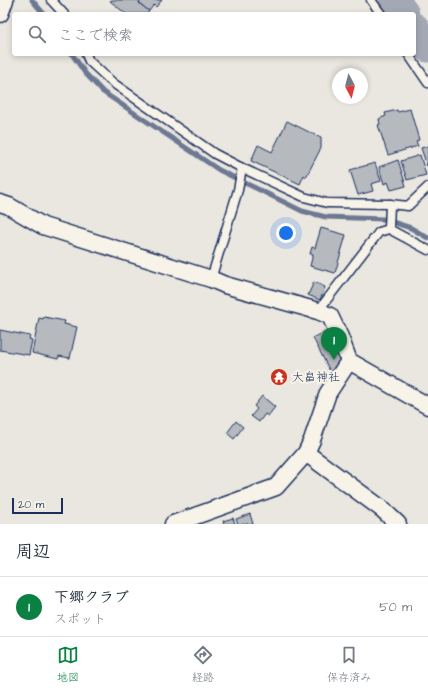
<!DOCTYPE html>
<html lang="ja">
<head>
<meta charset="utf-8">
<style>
  :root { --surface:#fff; --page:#f6f6f7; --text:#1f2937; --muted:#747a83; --line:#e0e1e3; --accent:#0b8043 }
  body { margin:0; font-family:"Architects Daughter","Klee One",sans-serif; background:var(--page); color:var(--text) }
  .compass { position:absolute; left:332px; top:68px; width:36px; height:36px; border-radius:50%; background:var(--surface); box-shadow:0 2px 6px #0003; rotate:173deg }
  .scale { position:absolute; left:12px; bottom:10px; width:51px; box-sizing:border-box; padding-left:4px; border:2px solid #1b2f5e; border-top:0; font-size:11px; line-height:14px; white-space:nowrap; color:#1b2f5e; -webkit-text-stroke:3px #f7f3e8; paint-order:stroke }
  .you { position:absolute; left:286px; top:233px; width:14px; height:14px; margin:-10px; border:3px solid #fff; border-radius:50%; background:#1a73e8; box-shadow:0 0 0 6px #1a73e833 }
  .badge { display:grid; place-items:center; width:26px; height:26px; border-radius:50%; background:var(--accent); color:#fff; font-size:13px; font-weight:700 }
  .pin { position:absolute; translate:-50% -33px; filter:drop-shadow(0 1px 2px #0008) }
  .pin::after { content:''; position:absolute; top:21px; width:14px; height:12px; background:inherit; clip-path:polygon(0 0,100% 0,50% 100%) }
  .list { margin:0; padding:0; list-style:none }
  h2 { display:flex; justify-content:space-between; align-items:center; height:52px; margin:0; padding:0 16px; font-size:17px }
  h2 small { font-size:13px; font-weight:400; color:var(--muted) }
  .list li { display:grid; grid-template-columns:26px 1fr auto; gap:12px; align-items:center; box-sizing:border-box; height:60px; padding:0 16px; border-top:1px solid var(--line) }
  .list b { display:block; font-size:15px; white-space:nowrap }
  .list p { margin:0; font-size:13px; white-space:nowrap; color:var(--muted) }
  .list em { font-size:13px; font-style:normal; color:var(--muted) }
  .icon { flex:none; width:22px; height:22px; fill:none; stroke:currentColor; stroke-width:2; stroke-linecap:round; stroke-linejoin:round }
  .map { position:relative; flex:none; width:428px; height:524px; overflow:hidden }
  .search { position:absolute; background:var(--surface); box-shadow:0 2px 6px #0003; left:12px; right:12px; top:12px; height:44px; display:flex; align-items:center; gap:10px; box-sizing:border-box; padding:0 14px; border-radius:4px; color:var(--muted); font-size:15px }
  .sheet { height:112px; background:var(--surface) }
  nav { display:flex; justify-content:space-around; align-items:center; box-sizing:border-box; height:56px; border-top:1px solid var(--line); background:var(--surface); font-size:11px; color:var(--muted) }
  nav a { display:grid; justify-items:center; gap:2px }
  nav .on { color:var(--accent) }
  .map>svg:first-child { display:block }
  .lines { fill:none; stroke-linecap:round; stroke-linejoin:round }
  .stream { stroke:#6d7892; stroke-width:5 }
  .river { stroke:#a3a8b4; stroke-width:31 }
  .building { fill:#b6babf; stroke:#1b2f5e }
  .lane-casing { stroke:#1b2f5e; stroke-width:11 }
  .street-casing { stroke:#1b2f5e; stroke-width:19 }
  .lane { stroke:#f7f3e8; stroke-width:8 }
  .street { stroke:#f7f3e8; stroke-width:16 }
  .labels { text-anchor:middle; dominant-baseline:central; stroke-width:4; stroke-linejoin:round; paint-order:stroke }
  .poi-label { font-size:12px; fill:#1b2f5e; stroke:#f7f3e8; text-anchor:start }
</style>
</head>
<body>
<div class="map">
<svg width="428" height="524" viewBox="0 0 428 524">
  <rect width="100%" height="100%" fill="#eae7e0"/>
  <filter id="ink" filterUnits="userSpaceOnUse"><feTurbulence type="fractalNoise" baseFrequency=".025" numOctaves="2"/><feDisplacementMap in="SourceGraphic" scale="8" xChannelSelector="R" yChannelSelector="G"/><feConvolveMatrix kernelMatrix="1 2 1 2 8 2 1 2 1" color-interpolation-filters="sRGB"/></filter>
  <g filter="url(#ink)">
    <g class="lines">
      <g class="stream">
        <polyline points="32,0 44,14"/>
        <polyline points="72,54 85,73 103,92 219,170 302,211 326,217 383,219 411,228 428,238"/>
      </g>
      <g class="river">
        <polyline points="394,0 404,14"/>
        <polyline points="414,28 428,47"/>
      </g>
    </g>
    <g class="building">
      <polygon points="112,0 141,0 139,3 149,11 147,14 126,14 110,1"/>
      <polygon points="141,0 162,0 156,7 154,5 149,11 139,3"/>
      <polygon points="410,109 419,140 416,141 418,146 388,155 378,125 380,124 379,119 386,116 385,113 397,110 398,112"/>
      <polygon points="287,121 321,138 321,148 306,177 304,175 300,184 251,161 258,145 272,152"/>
      <polygon points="428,146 428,166 427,166 421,148"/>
      <polygon points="420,155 426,175 407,180 401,161"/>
      <polygon points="398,160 406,186 391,190 388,182 384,184 379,167"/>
      <polygon points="375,163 381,181 371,184 373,191 358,195 350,170"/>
      <polygon points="321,228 346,235 335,273 310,266 313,254 310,254 312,247 315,248"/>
      <polygon points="314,282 325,287 320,300 308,295"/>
      <polygon points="44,317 65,321 64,324 77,327 70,358 59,356 58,359 32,353 39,318 43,319"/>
      <polygon points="0,330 30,336 29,339 32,340 29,355 0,350"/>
      <polygon points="329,330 347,367 332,375 313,338"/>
      <polygon points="262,396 275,407 268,416 265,414 259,422 251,416 257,409 254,406"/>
      <polygon points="236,421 243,427 234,439 227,433"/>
      <polygon points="250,514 253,524 238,524 236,519"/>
      <polygon points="233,518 235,524 224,524 223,521"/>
    </g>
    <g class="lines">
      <g class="lane-casing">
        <g id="lane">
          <polyline points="51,0 64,14"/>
          <polyline points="371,0 381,14"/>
          <polyline points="86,54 89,61 113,83 215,154 242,168 304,197 327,203 390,204 408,206 428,187"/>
          <polyline points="408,54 428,83"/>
          <polyline points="389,229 390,204"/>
          <polyline points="211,279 238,190 242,168"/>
          <polyline points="318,311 379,232 389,229 428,250"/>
        </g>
      </g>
      <g class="street-casing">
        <g id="street">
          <polyline points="0,14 5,0"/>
          <polyline points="0,203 9,206 43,226 211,279 225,285 318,311 330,316 340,337 349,361 428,406"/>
          <polyline points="306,453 382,509 398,524"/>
          <polyline points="173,524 276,487 306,453 312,440 328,393 349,361"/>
        </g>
      </g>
      <use href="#lane" class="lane"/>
      <use href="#street" class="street"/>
    </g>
  </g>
  <defs>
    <g id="temple-disc" transform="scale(0.9)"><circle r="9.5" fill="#c8321e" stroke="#f7f3e8"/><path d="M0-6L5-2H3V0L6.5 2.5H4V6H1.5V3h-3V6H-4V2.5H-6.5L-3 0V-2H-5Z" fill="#fff"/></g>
  </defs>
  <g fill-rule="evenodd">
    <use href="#temple-disc" x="279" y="377"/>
  </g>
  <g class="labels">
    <g class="poi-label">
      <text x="292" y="377">大畠神社</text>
    </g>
  </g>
</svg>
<svg class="compass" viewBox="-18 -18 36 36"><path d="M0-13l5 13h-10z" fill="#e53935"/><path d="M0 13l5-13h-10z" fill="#747a83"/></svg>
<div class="scale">20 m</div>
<div class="you"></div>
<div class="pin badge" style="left:334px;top:360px">1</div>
<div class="search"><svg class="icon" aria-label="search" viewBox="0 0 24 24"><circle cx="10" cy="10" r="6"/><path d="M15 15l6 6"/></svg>ここで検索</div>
</div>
<section class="sheet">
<h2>周辺<small></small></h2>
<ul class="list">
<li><span class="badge">1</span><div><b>下郷クラブ</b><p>スポット</p></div><em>50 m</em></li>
</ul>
</section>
<nav>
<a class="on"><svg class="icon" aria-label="map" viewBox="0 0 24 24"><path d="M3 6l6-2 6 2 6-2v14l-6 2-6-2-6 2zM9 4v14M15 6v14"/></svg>地図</a>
<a><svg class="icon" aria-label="directions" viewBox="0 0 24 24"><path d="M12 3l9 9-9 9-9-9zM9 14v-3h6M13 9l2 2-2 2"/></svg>経路</a>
<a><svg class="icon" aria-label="saved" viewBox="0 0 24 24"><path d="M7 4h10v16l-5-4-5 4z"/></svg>保存済み</a>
</nav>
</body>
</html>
